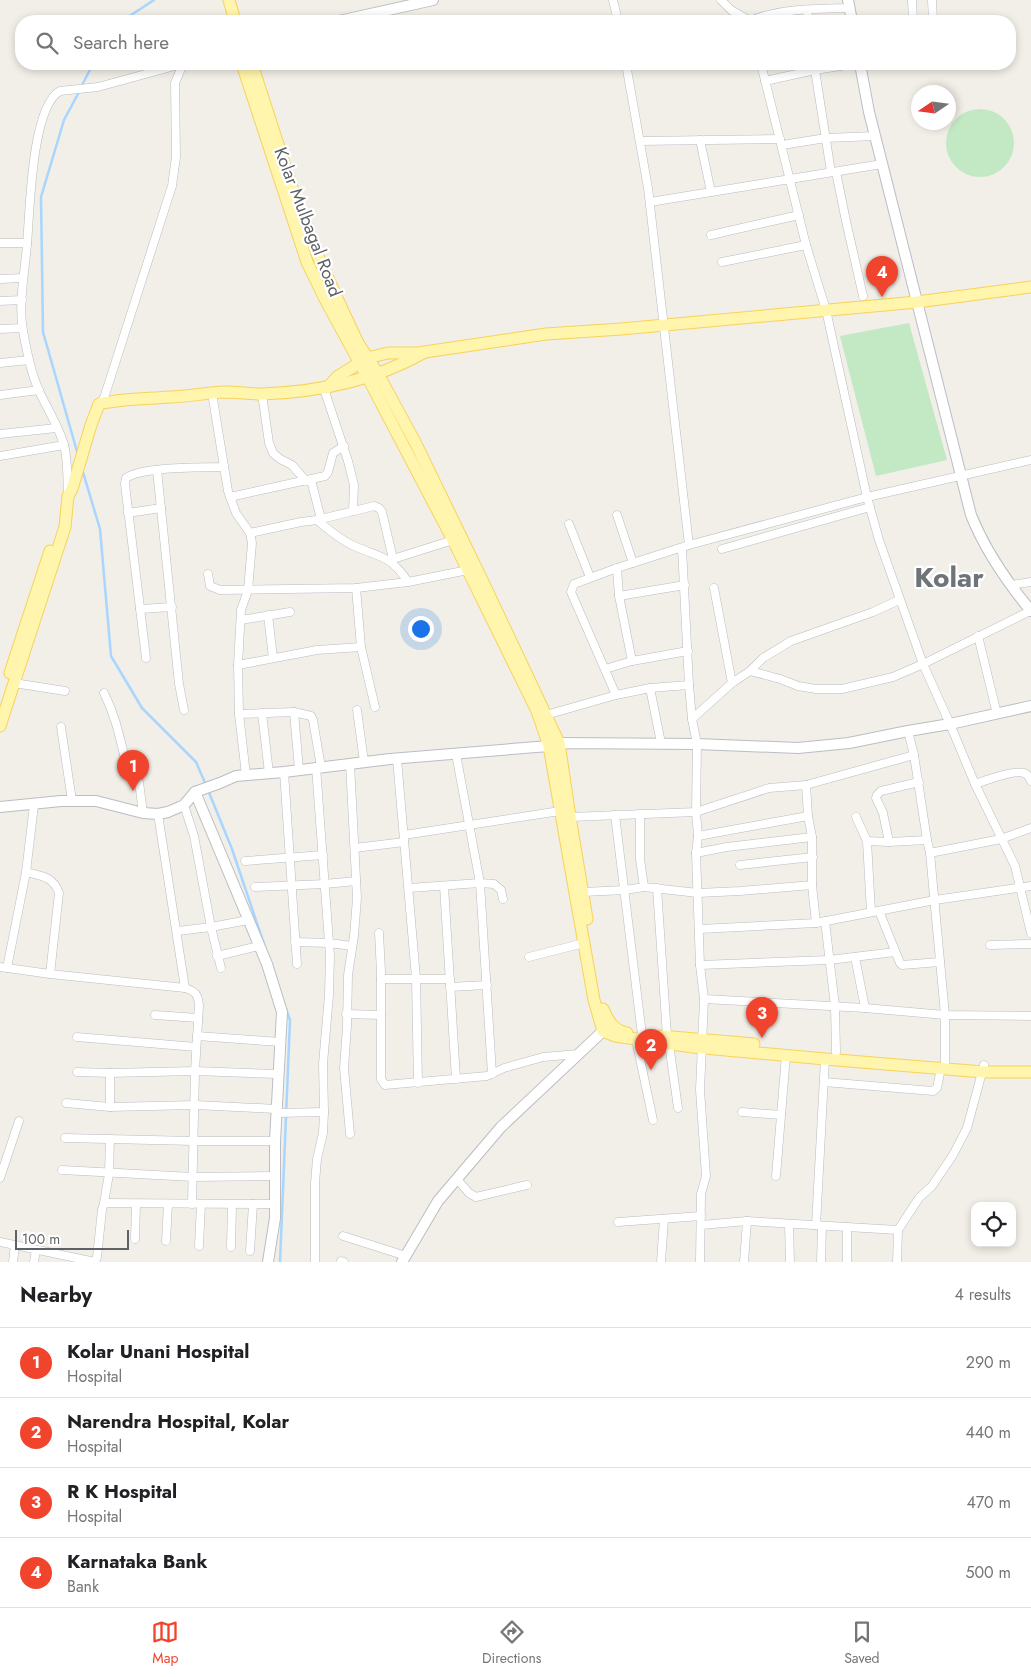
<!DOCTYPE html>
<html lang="en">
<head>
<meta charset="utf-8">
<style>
  :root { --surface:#fff; --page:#f2f2f2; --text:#202124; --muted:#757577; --line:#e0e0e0; --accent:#f1442c }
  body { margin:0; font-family:Jost,sans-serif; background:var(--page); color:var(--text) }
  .controls { position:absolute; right:15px; bottom:15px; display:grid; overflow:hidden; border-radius:10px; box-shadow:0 2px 8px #0003 }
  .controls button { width:45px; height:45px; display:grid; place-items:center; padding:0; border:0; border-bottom:1px solid var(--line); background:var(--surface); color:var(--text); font:25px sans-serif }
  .compass { position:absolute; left:911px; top:85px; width:45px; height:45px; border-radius:50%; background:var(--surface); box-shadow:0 2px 8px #0003; rotate:257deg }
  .scale { position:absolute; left:15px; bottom:12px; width:114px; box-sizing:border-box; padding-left:5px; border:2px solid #5e6267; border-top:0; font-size:14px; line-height:18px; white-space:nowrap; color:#5e6267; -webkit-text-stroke:4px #fff; paint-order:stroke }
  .you { position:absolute; left:420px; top:628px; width:18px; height:18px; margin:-12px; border:4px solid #fff; border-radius:50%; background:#1a73e8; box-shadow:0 0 0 8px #1a73e833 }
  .badge { display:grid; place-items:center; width:32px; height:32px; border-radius:50%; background:var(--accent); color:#fff; font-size:16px; font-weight:700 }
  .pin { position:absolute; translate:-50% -41px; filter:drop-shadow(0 1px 2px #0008) }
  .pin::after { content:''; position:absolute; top:26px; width:18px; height:15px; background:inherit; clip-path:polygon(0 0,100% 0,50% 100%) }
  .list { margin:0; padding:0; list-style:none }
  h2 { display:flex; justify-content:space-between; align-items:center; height:65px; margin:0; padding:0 20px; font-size:21px }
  h2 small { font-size:16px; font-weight:400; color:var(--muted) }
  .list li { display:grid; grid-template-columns:32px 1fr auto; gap:15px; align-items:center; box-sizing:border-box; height:70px; padding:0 20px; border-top:1px solid var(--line) }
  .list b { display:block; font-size:19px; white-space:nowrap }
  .list p { margin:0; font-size:16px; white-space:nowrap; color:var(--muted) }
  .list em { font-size:16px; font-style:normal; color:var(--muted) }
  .icon { flex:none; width:28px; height:28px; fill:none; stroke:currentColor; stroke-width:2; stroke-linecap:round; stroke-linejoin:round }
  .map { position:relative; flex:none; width:1031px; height:1262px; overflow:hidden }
  .search { position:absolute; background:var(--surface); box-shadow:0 2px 8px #0003; left:15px; right:15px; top:15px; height:55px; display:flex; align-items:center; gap:12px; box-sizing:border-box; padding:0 18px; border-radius:20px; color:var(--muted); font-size:19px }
  .sheet { height:345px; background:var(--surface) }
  nav { display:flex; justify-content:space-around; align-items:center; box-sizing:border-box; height:70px; border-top:1px solid var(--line); background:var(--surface); font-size:14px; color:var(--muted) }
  nav a { display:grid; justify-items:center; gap:2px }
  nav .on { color:var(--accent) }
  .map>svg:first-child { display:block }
  .green { fill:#c2e9c4 }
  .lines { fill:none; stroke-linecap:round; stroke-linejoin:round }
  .stream { stroke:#a8d6ff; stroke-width:2.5 }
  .street-casing { stroke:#b9bcc0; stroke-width:9 }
  .secondary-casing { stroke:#babdc3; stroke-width:12 }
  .primary-casing { stroke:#f8d259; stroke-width:13 }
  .street { stroke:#fff; stroke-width:8 }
  .secondary { stroke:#fff; stroke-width:10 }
  .primary { stroke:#fff5ad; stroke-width:11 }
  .labels { text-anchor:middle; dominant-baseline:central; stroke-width:4.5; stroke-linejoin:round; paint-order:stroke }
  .street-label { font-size:18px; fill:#5e6267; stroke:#fff }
  .town-label { font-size:28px; font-weight:bold; fill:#6f7479; stroke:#fff }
</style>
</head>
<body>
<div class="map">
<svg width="1031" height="1262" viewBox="0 0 1031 1262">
  <rect width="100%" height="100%" fill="#f1efe7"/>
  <g class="green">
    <circle cx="980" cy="143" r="34"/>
    <polygon points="909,323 947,460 876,476 840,336"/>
  </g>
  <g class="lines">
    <g class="stream">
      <polyline points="122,21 154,0"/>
      <polyline points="81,87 93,64"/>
      <polyline points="78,455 43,332 41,197 64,120 79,92"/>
      <polyline points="82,469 100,529 111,656 142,708 196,762 206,785"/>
      <polyline points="208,790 232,849 265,947"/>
      <polyline points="280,1262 290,1020 286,1009"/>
    </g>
    <g class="street-casing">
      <g id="street">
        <polyline points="613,0 618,21"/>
        <polyline points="721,0 731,10 750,21"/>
        <polyline points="912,0 913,21"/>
        <polyline points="932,0 933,21"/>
        <polyline points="806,10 810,21"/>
        <path d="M750,21C780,8 817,9 849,8"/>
        <polyline points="626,64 648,188 689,545"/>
        <polyline points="761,64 806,245 826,310 867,497 879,540 923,664 950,724 975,784 1015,866 1031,933"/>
        <polyline points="815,70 831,172"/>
        <polyline points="765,81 815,70 853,64"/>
        <polyline points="700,140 711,192"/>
        <polyline points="640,141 780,139"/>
        <polyline points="782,145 826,138 876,136"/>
        <polyline points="836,172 846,221 863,296"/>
        <polyline points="650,202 882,164"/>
        <polyline points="711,235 799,215"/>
        <polyline points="0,243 27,243"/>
        <polyline points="722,262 806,245"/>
        <polyline points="0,279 23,278"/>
        <polyline points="0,301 22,300"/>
        <polyline points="0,329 22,328"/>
        <polyline points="0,363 29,360"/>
        <polyline points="324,389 348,461 354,485 353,511"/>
        <polyline points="212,393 228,491 236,513 250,533 252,543 248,590 241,610 238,665 239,714 246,775"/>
        <polyline points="262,394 269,443 273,453 280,459 292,465 306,481"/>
        <polyline points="0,395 39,390"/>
        <polyline points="99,404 104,398 172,186 176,157 175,83 183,64"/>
        <polyline points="0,434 56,428"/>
        <polyline points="0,456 64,445"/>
        <polyline points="157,470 179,684 184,710"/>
        <polyline points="311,480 321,519"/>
        <path d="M68,494C67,479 68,459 64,445C59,427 48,410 40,393C31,374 27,352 23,331C18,303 25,272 27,244C30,213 31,107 60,91L98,87L182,64"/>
        <polyline points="230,497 325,476 328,472 333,453 344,446"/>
        <polyline points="128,513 161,508"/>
        <polyline points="617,515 633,563"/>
        <polyline points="317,520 374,506 379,508 382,512 393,559"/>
        <polyline points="569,524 590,577"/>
        <path d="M250,533L301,522L317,520C328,529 339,539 352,545C380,558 390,554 408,582"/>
        <polyline points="682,548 689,685 692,719 697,744 696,812 698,836 696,853 700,965 704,999 700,1090 706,1176 701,1194 700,1262"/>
        <polyline points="722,549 870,507"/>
        <polyline points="390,560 453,540"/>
        <polyline points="617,568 619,596 632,661"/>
        <polyline points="208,574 210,586 220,590 356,588 408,582 468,570"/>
        <polyline points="1011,585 1031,582"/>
        <polyline points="356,588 361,647 375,707"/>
        <polyline points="714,588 732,683"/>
        <polyline points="619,596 685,585"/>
        <polyline points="140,609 172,607"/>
        <polyline points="268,615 273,658"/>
        <polyline points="241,620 290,612"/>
        <polyline points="978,636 997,714"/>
        <path d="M146,658L125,484L126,478C143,466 201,468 224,467"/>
        <polyline points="238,665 317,650 361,647"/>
        <polyline points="605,669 632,661 688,651"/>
        <polyline points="750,671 780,679 798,686 816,689 842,689 893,677 923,664 1030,611"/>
        <polyline points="14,683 65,691"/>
        <polyline points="650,688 661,743"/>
        <path d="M104,693C118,721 121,745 129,775L139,782L143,813"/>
        <polyline points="616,695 571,592 574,584 617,568 689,545 867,497 1031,460"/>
        <polyline points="357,710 364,762"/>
        <polyline points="294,712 299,770"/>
        <polyline points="262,713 269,773"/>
        <polyline points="239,714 294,712 311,716 313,720 321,767"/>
        <polyline points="546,715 616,695 650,688 689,685"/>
        <polyline points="692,719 732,683 750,671 763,658 791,641 873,612 899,600"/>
        <polyline points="61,727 72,801"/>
        <polyline points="908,731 914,755 927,840 930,853 945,1015 945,1062"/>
        <polyline points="456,754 480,883 492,1074"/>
        <polyline points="397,759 416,978 418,1083"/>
        <polyline points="284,772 297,964"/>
        <path d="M975,784C984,781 1018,768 1026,774C1029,776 1029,778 1031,781"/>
        <polyline points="806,785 914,755"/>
        <polyline points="184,805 194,836 211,927 221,968"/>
        <polyline points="158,814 185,988"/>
        <polyline points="640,814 640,859 644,887"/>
        <polyline points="615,815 642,1035"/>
        <polyline points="570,817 696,812 769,788 806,785 808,816 812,837 812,885 816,923"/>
        <polyline points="856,817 867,841 871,912"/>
        <polyline points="404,835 560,811"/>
        <polyline points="698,836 808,816"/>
        <polyline points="867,841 889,842 927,840"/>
        <polyline points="889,842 883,813 876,798 877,795 881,791 919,782"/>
        <polyline points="355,848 404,842"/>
        <polyline points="696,853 727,847 812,837"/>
        <polyline points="930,853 1001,839 1031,828"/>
        <polyline points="245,861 323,855"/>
        <polyline points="740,865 813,857"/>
        <path d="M26,872C41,876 53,876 59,893L50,974"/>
        <polyline points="444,886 456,1079"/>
        <polyline points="255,887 325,884 356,881"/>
        <polyline points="409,888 480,883 494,884 501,890 503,899"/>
        <polyline points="657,888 667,1036"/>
        <polyline points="583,892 625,890 644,887 698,893 740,891 812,885"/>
        <polyline points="879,911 900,963 902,965 940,962"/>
        <polyline points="825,921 835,1006 836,1052"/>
        <polyline points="700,929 816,923 935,900 1031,886"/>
        <polyline points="178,931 211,927 248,920"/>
        <polyline points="379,933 381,972 381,1079 385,1085 487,1076 504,1068 543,1057 579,1054"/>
        <polyline points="295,942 329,943 352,946"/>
        <polyline points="990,945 1031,944"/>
        <polyline points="217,956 259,946"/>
        <polyline points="529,957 584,943"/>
        <polyline points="855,957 865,1008"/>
        <polyline points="700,965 829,960 895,952"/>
        <path d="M0,967L50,974L185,988C195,991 198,994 199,1005L195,1071L192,1204"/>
        <polyline points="7,968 26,872 34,805"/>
        <polyline points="381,979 450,979"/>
        <polyline points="450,987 487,985"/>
        <polyline points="704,999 865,1008 945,1015 1031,1016"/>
        <polyline points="346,1014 381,1015"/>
        <polyline points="155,1015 198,1018"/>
        <polyline points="197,1036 280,1042"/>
        <polyline points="77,1037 196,1047"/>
        <polyline points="636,1040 653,1120"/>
        <polyline points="669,1044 678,1108"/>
        <polyline points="77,1072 110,1073 195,1071 278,1074"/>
        <polyline points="110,1073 110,1107"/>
        <polyline points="824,1082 933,1091 937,1088 941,1068"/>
        <polyline points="66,1103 110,1107 195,1105 277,1109"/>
        <polyline points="742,1112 781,1115"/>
        <polyline points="277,1113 324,1112"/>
        <polyline points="350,1134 344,1068 347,1026 348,975 354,936 357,898 350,764"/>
        <polyline points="65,1138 194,1141 275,1141"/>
        <polyline points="62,1170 193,1177 275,1176"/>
        <polyline points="776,1176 786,1055"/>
        <polyline points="0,1178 19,1121"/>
        <polyline points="457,1179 469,1193 476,1197 527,1185"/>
        <polyline points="104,1203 109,1174 110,1139"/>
        <polyline points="618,1222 701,1216"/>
        <polyline points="789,1224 790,1262"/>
        <polyline points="701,1225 747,1221 898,1230"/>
        <polyline points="816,1225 825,1059"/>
        <polyline points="343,1236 406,1256"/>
        <polyline points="135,1239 136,1204"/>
        <polyline points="166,1241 168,1204"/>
        <polyline points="0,1242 95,1262 97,1257 102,1210 104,1203 275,1204"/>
        <polyline points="199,1246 201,1204"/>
        <polyline points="231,1247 232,1204"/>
        <polyline points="250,1251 253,1204"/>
        <polyline points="341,1261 344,1262"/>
        <polyline points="13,1262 15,1245"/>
        <polyline points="34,1262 36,1250"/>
        <polyline points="315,1262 315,1183 317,1159 323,1133 324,1112 323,1064 329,995 330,956 316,767"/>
        <polyline points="661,1262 664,1219"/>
        <polyline points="744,1262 747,1221"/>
        <polyline points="821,1262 822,1226"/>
        <polyline points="847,1262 847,1227"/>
        <polyline points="897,1262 898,1230 919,1198 932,1186 953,1155 967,1128 984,1065"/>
      </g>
    </g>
    <g class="secondary-casing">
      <g id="secondary">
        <polyline points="848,0 852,21"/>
        <polyline points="339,21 433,0"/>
        <path d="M860,64L869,112L971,515C985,550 1007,582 1031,611"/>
        <polyline points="195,792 267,964 282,1012 275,1141 275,1218 268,1262"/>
        <polyline points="0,807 61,801 96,801 143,813 158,814 168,812 184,805 195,792 220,783 236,776 284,772 390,759 549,746 559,743 697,744 798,748 849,743 908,731 950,724 1031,706"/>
        <polyline points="402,1262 438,1201 501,1127 603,1031"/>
      </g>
    </g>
    <g class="primary-casing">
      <g id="primary">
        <polyline points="229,0 235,21"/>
        <polyline points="242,64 307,262 325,299 368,378 453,540 537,711 549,746 594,1000 603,1031 615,1036 693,1047 825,1059 983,1072 1031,1072"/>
        <polyline points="252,64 294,194 320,261 335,294 358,343 378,374 415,442 483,582 559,743 570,817 587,919"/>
        <polyline points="327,388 337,377 367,358 388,353 418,353 546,334 621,329 917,302 1031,287"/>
        <polyline points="10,673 50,551"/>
        <path d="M0,726L65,527L68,496L72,489L91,425L99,404C124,398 147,399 171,397C189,396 207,393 224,392C237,392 250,394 262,394C319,392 373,381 423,353"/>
        <path d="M603,1009C608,1021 614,1031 627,1033"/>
        <polyline points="661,1036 754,1044"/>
      </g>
    </g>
    <use href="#street" class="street"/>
    <use href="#secondary" class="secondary"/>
    <use href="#primary" class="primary"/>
  </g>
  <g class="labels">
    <g class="street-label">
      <text transform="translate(308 222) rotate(69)">Kolar Mulbagal Road</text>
    </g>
    <g class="town-label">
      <text x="949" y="577">Kolar</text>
    </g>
  </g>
</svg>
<div class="controls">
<button><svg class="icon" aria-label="locate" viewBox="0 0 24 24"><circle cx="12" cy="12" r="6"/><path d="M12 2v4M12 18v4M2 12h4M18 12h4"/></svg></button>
</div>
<svg class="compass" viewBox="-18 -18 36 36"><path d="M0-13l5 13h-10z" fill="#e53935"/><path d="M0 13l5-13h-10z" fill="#757577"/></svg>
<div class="scale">100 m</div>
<div class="you"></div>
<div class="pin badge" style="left:133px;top:791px">1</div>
<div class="pin badge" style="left:651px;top:1070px">2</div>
<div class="pin badge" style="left:762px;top:1038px">3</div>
<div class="pin badge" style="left:882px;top:297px">4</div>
<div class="search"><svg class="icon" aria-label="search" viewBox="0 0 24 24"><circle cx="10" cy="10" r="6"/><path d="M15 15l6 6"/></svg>Search here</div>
</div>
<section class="sheet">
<h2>Nearby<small>4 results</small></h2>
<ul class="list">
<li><span class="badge">1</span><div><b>Kolar Unani Hospital</b><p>Hospital</p></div><em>290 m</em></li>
<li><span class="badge">2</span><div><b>Narendra Hospital, Kolar</b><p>Hospital</p></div><em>440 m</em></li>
<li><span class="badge">3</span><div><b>R K Hospital</b><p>Hospital</p></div><em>470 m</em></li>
<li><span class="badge">4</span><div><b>Karnataka Bank</b><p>Bank</p></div><em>500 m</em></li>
</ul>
</section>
<nav>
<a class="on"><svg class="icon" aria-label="map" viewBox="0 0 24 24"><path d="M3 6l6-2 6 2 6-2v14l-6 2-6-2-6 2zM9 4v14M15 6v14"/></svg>Map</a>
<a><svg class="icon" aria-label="directions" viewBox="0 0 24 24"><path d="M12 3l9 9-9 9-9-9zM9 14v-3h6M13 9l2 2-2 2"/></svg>Directions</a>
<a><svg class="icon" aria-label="saved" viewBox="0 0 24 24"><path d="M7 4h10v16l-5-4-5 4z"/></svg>Saved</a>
</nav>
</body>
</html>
